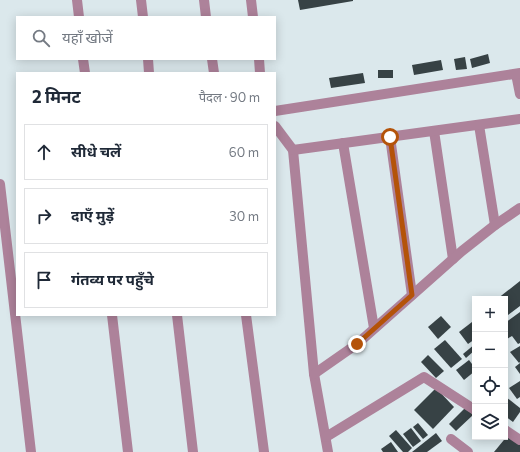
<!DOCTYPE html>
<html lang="hi">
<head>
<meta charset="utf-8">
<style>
  :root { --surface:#fff; --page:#f2f2f3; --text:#1f2937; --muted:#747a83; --line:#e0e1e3 }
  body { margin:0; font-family:Commissioner,"Noto Sans Devanagari",sans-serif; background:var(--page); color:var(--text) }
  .controls { position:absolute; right:12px; bottom:12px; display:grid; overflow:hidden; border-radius:0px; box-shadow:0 2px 10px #0003 }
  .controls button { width:36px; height:36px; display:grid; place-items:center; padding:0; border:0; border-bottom:1px solid var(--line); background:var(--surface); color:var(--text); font:20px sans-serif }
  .stop { position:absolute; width:12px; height:12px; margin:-9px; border:3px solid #b45309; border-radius:50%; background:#fff }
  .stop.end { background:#b45309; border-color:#fff; box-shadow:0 1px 4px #0008 }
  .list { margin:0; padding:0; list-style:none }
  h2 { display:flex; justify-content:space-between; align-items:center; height:52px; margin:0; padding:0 16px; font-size:17px }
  h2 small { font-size:13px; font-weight:400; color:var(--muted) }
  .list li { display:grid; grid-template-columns:26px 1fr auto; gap:12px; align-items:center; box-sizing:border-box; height:56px; margin:0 8px 8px; padding:0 8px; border:1px solid var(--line); border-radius:0px }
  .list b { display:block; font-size:15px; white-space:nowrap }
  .list em { font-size:13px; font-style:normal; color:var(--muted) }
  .icon { flex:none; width:22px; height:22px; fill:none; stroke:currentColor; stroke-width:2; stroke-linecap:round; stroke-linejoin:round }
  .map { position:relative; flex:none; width:520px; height:452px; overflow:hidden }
  .search { position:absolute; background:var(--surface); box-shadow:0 2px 10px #0003; left:16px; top:16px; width:260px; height:44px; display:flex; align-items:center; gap:10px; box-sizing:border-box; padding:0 14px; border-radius:0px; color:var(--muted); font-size:15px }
  .panel { position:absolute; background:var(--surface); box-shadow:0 2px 10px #0003; left:16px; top:72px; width:260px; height:244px; border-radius:0px }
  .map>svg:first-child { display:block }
  .building { fill:#374245 }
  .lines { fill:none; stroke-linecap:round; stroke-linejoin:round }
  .minor { stroke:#ad829a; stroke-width:10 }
  .route { stroke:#b45309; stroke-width:5 }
</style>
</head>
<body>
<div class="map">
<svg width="520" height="452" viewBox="0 0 520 452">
  <rect width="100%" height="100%" fill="#dbe8ec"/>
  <g class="building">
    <polygon points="298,0 353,0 353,1 300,10"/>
    <polygon points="488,54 490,63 472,68 470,59"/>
    <polygon points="465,57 467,69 456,70 454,59"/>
    <polygon points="441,60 443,70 414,75 412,65"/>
    <rect x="378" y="70" width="15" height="8"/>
    <polygon points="363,73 365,83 331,88 329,78"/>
    <polygon points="520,281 520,306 508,315 505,311 505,299 497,299"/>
    <polygon points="520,312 520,343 518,344 512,336 505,340 505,323"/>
    <polygon points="441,316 451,327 438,339 428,327"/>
    <polygon points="472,322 475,326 475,339 468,344 459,332"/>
    <polygon points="445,340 462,359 451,368 434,349"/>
    <polygon points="475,344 475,350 466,358 463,354"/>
    <polygon points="520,346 520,362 519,363 510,352"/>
    <polygon points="428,355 444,371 436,378 421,362"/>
    <polygon points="469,360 475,368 475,371 464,380 456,370"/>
    <polygon points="520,363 520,374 515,367"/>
    <polygon points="520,381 520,397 517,399 509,388"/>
    <polygon points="436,388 454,407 433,429 414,410"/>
    <polygon points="506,397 520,408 520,412 513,422 505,416 505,398"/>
    <polygon points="466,407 473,415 456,431 449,424"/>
    <polygon points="418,423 428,435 423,439 413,427"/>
    <polygon points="411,428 421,441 413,447 403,434"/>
    <polygon points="396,430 412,448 408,452 403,452 389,436"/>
    <polygon points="436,433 442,441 427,452 412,452"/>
    <polygon points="508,435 520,445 520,452 494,452"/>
    <polygon points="391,442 398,452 383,452 381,449"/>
  </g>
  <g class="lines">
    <g class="minor">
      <polyline points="77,0 79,17"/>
      <polyline points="141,0 143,17"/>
      <polyline points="204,0 206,17"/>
      <polyline points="251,0 253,17"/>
      <polyline points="83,59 85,73"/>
      <polyline points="148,59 149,73"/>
      <polyline points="212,59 214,73"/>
      <polyline points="259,59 260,73"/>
      <polyline points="516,74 520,94"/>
      <polyline points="275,111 520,73"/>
      <polyline points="479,125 495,225"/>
      <polyline points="275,126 293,150 314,374 328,452"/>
      <polyline points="434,131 453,259"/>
      <polyline points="390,137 412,295"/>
      <polyline points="343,143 374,328"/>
      <polyline points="293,150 520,119"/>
      <polyline points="0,184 31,452"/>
      <polyline points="112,315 128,452"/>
      <polyline points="177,315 193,452"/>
      <polyline points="246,315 264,452"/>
      <polyline points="314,374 357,344 462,251 495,225 520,208"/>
      <polyline points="505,430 520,440"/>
      <polyline points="326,437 424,377 475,410"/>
      <polyline points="451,439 468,452"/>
    </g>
  </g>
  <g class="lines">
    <polyline class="route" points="357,344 412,295 390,137"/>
  </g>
</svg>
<div class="controls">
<button>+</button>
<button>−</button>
<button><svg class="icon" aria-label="locate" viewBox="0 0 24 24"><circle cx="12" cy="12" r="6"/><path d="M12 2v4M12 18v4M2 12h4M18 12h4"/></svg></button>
<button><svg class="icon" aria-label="layers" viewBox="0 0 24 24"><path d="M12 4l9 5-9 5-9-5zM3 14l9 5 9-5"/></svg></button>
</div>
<div class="stop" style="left:390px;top:137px"></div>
<div class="stop end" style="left:357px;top:344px"></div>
<div class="search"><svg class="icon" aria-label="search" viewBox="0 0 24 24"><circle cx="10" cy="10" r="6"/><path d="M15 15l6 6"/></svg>यहाँ खोजें</div>
<section class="panel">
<h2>2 मिनट<small>पैदल · 90 m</small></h2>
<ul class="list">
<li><svg class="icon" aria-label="ahead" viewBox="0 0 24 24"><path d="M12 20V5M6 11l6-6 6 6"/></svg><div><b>सीधे चलें</b></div><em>60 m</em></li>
<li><svg class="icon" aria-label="right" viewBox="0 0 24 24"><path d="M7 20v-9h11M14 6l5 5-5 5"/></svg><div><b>दाएँ मुड़ें</b></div><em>30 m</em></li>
<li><svg class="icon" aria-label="arrive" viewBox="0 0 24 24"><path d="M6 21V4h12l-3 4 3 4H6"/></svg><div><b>गंतव्य पर पहुँचे</b></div></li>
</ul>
</section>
</div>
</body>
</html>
